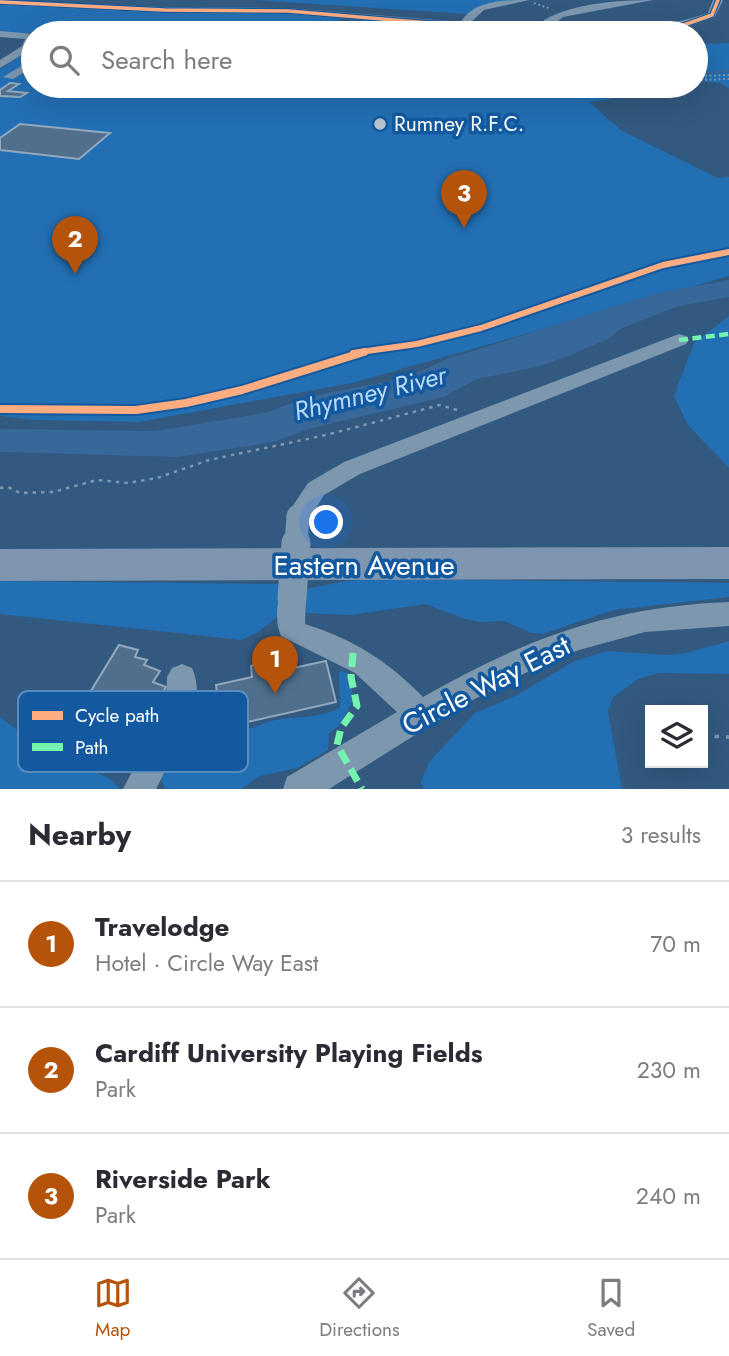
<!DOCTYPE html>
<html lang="en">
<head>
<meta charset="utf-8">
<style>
  :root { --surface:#fff; --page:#f2f2f3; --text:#2b2b33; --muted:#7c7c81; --line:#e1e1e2; --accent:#b45309 }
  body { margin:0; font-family:Jost,sans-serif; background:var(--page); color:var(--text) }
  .controls { position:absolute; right:21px; bottom:21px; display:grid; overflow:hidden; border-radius:0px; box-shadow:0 7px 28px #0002 }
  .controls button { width:63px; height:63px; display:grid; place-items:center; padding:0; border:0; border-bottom:2px solid var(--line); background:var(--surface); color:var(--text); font:35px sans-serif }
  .you { position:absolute; left:327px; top:523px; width:24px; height:24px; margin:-18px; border:5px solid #fff; border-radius:50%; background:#1a73e8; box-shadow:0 0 0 10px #1a73e833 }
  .badge { display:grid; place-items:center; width:46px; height:46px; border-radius:50%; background:var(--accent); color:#fff; font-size:23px; font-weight:700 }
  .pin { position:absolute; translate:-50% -58px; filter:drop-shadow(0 2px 4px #0008) }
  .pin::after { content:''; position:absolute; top:37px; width:24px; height:21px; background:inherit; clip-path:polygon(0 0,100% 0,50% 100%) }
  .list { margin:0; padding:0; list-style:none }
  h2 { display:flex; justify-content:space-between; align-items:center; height:91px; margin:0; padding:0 28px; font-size:30px }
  h2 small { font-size:23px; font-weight:400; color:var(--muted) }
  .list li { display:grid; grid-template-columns:46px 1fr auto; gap:21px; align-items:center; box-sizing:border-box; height:126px; padding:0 28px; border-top:2px solid var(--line) }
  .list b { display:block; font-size:26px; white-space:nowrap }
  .list p { margin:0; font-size:23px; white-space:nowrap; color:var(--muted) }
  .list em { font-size:23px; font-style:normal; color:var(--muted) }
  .icon { flex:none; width:38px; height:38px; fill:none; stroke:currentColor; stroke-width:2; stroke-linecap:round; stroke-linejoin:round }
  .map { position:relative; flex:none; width:729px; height:789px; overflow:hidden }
  .search { position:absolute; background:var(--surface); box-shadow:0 7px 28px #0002; left:21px; right:21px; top:21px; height:77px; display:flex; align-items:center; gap:18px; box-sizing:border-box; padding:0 24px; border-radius:38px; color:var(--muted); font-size:26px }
  .sheet { height:469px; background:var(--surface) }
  nav { display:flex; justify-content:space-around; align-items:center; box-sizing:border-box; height:98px; border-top:2px solid var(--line); background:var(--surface); font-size:19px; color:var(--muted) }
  nav a { display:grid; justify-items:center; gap:4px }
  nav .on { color:var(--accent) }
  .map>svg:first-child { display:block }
  .green { fill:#236fb4 }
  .water { fill:#376899 }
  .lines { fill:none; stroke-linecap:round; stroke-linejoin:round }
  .stream { stroke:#376899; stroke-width:2.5 }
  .building { fill:#506f8d; stroke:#92a8bd; stroke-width:2 }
  .path-far2 { stroke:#7d97af; stroke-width:2; stroke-dasharray:2 2.5; stroke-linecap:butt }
  .path-far1 { stroke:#7d97af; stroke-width:2.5; stroke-dasharray:3.5 5; stroke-linecap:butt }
  .path { stroke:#7d97af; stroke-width:3.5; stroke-dasharray:4.5 7; stroke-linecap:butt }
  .minor { fill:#7d97af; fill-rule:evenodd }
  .highway { fill:#7d95ae; fill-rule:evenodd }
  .minor-bridge-far1 { stroke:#7d97af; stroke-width:23 }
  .minor-bridge { stroke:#7d97af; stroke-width:29 }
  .quiet-far1 { stroke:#73f3ae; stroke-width:4.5; stroke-dasharray:9 4.5; stroke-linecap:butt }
  .quiet { stroke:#73f3ae; stroke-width:7; stroke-dasharray:14 7; stroke-linecap:butt }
  .cycleway-far2-casing { stroke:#12599f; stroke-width:6 }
  .cycleway-far1-casing { stroke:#12599f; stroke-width:10 }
  .cycleway-casing { stroke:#12599f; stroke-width:12 }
  .cycleway-far2 { stroke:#ffac80; stroke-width:3.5 }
  .cycleway-far1 { stroke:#ffac80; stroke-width:6 }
  .cycleway { stroke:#ffac80; stroke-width:8 }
  .poi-dot { fill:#b7c5d2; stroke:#12599f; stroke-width:2.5 }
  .labels { text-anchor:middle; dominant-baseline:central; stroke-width:7; stroke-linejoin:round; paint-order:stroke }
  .far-poi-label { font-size:21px; fill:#fff; stroke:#12599f; text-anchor:start }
  .water-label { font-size:26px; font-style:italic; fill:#b7dafb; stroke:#12599f }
  .near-street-label { font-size:28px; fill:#fff; stroke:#12599f }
  .key { fill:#12599f; stroke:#598bbc; stroke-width:2 }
  .key-label { font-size:19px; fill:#fff }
</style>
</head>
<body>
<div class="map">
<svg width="729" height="789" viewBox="0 0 729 789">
  <rect width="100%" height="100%" fill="#32597f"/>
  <g class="green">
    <polygon points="256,0 519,0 467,14"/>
    <polygon points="0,3 341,16 335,27 400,33 0,33"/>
    <polygon points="729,43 729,88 721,83 696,81 696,44"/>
    <polygon points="33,48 33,86 602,86 590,87 603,91 612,99 589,102 622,131 718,178 729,177 729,276 352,383 139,422 37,420 0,416 0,69"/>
    <polygon points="729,316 729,468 688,425 674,396 694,343"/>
    <polygon points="375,579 729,583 729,597 614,610 543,634 531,633 505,621 480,622 465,619 426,604 351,615 306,613 301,605 305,589 347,581"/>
    <polygon points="0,581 285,584 281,614 258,632 241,640 0,614"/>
    <polygon points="729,641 729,674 659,673 638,679 613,697 608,712 622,789 424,789 421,783 429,762 475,713 515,696 575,661 607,651 667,655 686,653"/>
    <path d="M342,671L348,674L354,699L339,726L329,733L328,750L297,768L260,776L241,789H166L161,780C177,731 213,736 256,727C281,712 315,723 340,707L339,672Z"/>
    <polygon points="0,717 34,743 112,780 119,789 0,789"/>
  </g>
  <polygon class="water" points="729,280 729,297 679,306 620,329 610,338 571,355 537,367 477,379 444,397 312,428 273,442 178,457 0,452 0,429 155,431 265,413 307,397 405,378 447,359 657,293"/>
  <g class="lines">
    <polyline class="stream" points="696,74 729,71"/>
  </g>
  <g class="building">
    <polygon points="10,83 19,84 8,91 27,93 20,97 0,96 0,90"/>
    <polygon points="20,124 110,133 79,159 0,150 0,138"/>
    <polygon points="119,645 138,650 135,657 147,660 144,665 160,671 153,682 166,687 158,700 168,703 152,727 139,722 129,735 149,744 143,750 129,755 80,733 90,721 86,719 97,702 86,699"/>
    <polygon points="276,658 279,671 326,661 336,702 221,728 216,685 252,677 251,666"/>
  </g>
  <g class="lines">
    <g class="path-far2">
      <polyline points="534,3 551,9"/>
      <polyline points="696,76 729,75"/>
      <polyline points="696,80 729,79"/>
    </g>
    <polyline class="path-far1" points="0,488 8,487 20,493 53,492 97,480 128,483 157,478 209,460 326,435 440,405 457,410"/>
    <g class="path">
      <polyline points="703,736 729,737"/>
      <polyline points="703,742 707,755"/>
    </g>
    <g class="minor">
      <path d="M0,0L164,7L288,8L461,22C474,0 505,0 529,0L484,10L471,22L542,25L544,20C574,3 619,0 653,0L563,17L552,26C606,29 657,31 708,13L713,0H723L715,17L678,30L577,33L429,26L288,14L164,13L0,5Z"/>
      <polygon points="0,31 33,34 30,50 0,68 0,60 22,46 25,39 0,37"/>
      <polygon points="33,59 33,67 13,79 3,77"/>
      <polygon points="461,86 624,86 618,90 515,94 467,90"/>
      <polygon points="679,334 686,336 689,340 686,344 360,474 324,495 307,523 298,525 289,523 286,516 308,483 344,462"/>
      <path d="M292,587L302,590L306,598L305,624C353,639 388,661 423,697C524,639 613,606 729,602V626L645,632L579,650L543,664L463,705L329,789H283L287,777L397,712L355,673L281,636C275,623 276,603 282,590Z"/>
      <path d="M182,664L192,668C199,683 198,703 192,718L156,789H123L166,706L167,677L172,668Z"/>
    </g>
    <polygon class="highway" points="729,547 729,579 0,581 0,549"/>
    <polyline class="minor-bridge-far1" points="296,544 298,516"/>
    <polyline class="minor-bridge" points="292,598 296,543"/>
    <polyline class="quiet-far1" points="679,340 729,334"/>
    <polyline class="quiet" points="353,653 351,677 357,706 341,728 337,745 362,789"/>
    <g class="cycleway-far2-casing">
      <polyline id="cycleway-far2" points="0,2 164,10 288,11 429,23 614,32 678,27 712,15 718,0"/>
    </g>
    <g class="cycleway-far1-casing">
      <polyline id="cycleway-far1" points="353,353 417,344 481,328 663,265 729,252"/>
    </g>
    <g class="cycleway-casing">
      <polyline id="cycleway" points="0,409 136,410 186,403 242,390 364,352"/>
    </g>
    <use href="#cycleway-far2" class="cycleway-far2"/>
    <use href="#cycleway-far1" class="cycleway-far1"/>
    <use href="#cycleway" class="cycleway"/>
  </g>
  <circle class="poi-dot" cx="380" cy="124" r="7"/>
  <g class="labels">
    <g class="far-poi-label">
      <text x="394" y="124">Rumney R.F.C.</text>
    </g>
    <g class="water-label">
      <text transform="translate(370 393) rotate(-14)">Rhymney River</text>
    </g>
    <g class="near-street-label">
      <text x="364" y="565">Eastern Avenue</text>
      <text transform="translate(486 685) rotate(-27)">Circle Way East</text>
    </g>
  </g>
  <rect x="18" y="691" width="230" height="81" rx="10" class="key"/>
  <rect x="32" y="711" width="31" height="9" fill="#ffac80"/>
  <rect x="32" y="743" width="31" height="8" fill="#73f3ae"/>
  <g class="key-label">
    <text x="75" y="722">Cycle path</text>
    <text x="75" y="754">Path</text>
  </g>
</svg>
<div class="controls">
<button><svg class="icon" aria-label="layers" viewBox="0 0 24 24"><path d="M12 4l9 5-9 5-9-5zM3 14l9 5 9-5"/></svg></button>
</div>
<div class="you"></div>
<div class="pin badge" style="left:275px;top:694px">1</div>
<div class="pin badge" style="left:75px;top:274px">2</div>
<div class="pin badge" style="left:464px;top:228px">3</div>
<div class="search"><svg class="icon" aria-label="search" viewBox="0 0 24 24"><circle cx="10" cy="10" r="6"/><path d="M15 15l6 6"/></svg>Search here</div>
</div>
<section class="sheet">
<h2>Nearby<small>3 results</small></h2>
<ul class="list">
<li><span class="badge">1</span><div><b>Travelodge</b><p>Hotel · Circle Way East</p></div><em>70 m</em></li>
<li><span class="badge">2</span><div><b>Cardiff University Playing Fields</b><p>Park</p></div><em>230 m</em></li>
<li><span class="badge">3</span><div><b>Riverside Park</b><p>Park</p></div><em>240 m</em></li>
</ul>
</section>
<nav>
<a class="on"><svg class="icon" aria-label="map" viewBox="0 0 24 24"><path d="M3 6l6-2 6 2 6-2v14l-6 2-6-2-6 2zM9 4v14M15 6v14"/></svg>Map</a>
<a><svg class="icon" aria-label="directions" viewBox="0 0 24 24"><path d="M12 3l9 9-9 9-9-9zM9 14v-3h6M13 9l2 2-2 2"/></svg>Directions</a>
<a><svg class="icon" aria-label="saved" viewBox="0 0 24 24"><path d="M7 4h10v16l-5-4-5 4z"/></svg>Saved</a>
</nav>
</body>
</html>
